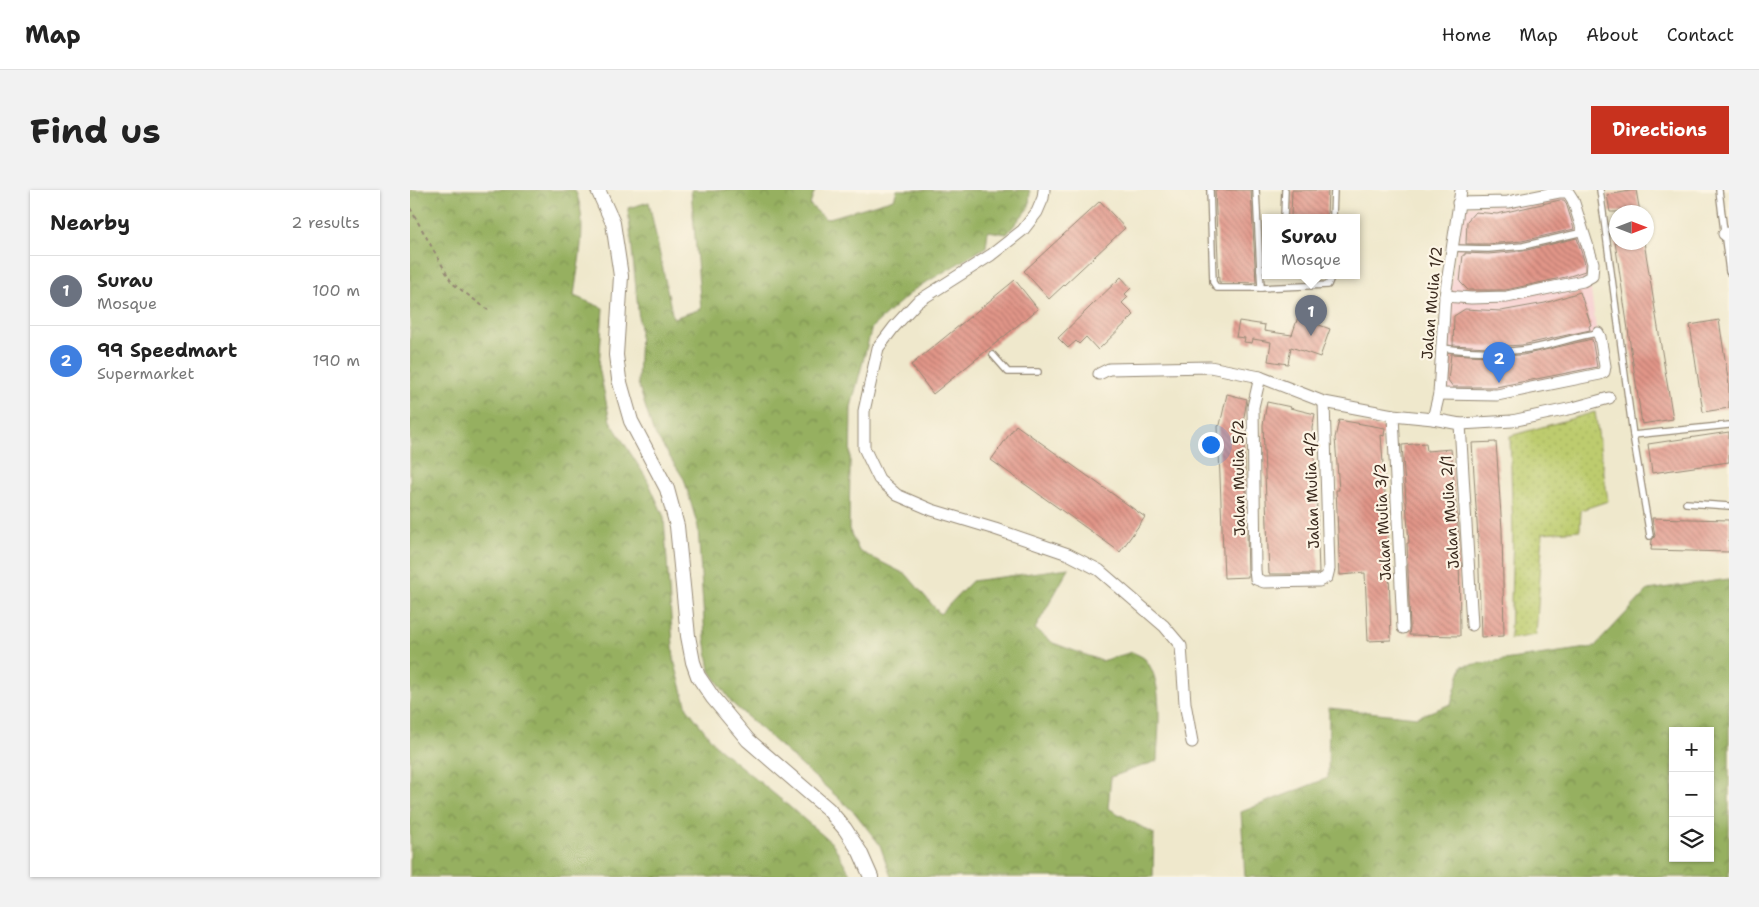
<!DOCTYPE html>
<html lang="en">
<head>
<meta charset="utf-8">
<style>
  :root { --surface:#fff; --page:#f2f2f2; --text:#222; --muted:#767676; --line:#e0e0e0; --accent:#c8321e }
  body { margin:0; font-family:"Shantell Sans",sans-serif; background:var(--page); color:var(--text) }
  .controls { position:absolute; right:15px; bottom:15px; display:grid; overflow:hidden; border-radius:0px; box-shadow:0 1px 4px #0004 }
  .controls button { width:45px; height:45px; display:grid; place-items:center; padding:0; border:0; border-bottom:1px solid var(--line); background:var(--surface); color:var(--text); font:25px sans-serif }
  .compass { position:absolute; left:1199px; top:15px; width:45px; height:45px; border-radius:50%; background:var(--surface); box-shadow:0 1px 4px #0004; rotate:90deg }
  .you { position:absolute; left:800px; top:254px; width:18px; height:18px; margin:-12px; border:4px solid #fff; border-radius:50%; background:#1a73e8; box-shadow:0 0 0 8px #1a73e833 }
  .badge { display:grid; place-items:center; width:32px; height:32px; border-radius:50%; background:var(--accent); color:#fff; font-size:16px; font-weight:700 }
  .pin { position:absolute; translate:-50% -41px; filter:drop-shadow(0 1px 2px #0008) }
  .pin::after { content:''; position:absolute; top:26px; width:18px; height:15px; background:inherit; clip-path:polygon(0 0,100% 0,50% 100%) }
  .popup { position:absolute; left:852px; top:24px; width:98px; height:65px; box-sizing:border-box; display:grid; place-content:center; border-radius:0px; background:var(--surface); filter:drop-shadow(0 1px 4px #0005); font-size:16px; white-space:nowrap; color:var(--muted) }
  .popup b { font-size:19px; color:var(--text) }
  .popup::after { content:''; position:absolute; left:50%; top:100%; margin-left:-10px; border:10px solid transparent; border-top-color:var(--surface) }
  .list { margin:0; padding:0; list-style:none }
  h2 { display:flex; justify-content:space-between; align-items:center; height:65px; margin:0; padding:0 20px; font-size:21px }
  h2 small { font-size:16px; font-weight:400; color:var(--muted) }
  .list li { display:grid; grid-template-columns:32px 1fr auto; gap:15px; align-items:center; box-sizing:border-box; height:70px; padding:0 20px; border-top:1px solid var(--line) }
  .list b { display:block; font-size:19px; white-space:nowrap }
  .list p { margin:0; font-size:16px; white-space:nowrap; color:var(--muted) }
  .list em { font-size:16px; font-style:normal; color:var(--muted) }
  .icon { flex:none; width:28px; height:28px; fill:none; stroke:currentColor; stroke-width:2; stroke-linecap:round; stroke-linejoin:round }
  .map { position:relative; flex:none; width:1319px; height:687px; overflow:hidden; border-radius:0px }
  header { display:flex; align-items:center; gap:30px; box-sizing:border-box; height:70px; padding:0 25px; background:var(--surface); border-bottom:1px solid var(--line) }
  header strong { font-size:24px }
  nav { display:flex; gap:28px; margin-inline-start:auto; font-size:18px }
  .intro { display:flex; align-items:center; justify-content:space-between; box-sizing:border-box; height:120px; padding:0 30px }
  h1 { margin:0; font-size:35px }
  .button { padding:12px 22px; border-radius:0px; background:var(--accent); color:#fff; font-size:18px; font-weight:700 }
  main { display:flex; gap:30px; padding:0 30px }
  aside { flex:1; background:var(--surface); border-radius:0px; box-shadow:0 1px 4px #0004 }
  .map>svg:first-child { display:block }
  .built { fill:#f7cfd0 }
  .grass { fill:url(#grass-dots); stroke:#7c7b46 }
  .forest { fill:url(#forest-crowns); stroke:#686d40; fill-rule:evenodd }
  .building { fill:url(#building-back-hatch) }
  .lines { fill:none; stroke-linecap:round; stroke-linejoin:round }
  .service-casing { stroke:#958975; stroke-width:8 }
  .minor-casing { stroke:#958975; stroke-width:13 }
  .tertiary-casing { stroke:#958975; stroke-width:16 }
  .path { stroke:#958975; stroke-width:2; stroke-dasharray:4 4; stroke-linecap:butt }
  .service { stroke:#fff; stroke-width:5.5 }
  .minor { stroke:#fff; stroke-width:11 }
  .tertiary { stroke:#fff; stroke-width:14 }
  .labels { text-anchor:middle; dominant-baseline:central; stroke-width:4.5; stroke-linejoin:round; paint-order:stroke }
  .street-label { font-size:15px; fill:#3b2a1e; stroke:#fcf5e5 }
</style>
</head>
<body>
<header>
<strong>Map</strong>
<nav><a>Home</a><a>Map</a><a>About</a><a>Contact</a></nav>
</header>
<div class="intro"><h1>Find us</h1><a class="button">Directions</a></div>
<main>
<aside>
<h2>Nearby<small>2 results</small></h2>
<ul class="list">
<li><span class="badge" style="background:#6b7280">1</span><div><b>Surau</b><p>Mosque</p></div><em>100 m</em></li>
<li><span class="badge" style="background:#3f7fe0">2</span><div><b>99 Speedmart</b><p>Supermarket</p></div><em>190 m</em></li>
</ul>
</aside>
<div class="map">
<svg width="1319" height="687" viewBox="0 0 1319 687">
  <defs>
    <pattern id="grass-dots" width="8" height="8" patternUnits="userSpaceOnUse" patternTransform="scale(1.25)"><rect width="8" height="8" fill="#bdcc6e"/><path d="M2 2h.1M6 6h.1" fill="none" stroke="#a3af5f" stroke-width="1.8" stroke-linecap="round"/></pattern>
    <pattern id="forest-crowns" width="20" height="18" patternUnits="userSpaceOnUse" patternTransform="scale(1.25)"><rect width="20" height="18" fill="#96b061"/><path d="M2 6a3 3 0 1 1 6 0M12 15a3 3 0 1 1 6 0" fill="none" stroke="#7c8f4f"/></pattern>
    <pattern id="building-back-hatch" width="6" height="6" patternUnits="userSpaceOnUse" patternTransform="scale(1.25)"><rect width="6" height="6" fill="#e19588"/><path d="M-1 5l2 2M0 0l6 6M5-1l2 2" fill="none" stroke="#b87a6f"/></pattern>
  </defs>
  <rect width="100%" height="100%" fill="#fcf5e5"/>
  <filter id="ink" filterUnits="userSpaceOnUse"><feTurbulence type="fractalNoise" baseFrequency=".02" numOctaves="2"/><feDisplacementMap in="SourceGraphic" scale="10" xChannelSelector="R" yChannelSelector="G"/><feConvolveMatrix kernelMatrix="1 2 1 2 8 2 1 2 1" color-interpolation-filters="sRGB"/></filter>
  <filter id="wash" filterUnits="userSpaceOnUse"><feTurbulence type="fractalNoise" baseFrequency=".0096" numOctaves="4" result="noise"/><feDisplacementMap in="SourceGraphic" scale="20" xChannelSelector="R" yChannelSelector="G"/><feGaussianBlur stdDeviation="1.12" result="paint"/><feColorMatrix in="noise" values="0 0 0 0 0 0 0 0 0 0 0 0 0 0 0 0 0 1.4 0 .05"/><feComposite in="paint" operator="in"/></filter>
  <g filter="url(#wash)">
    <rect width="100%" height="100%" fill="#efe8cc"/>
    <polygon class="built" points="1157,5 1180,74 1179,84 1191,179 1094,202 1033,201 1039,110 1052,17"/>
    <polygon class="grass" points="1185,222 1198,311 1171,320 1170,340 1133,343 1126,445 1100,449 1103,343 1100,246"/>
    <g class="forest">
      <path d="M0,0H165C179,32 168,72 164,106L193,118L189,177L200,231L237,289L254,327L264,470L277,518L307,557L374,612L423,654L442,687H0Z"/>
      <path d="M281,0H405L400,15L416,29L484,9L487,0H618L620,1L619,17L597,44L578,41L576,57L505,99L462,137L441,217L439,339L449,361L497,385L530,424L562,391L659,378L625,439L643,453L692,471L722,462C726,464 732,466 735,469C755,492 748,542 747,571L701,587L698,618L744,644L743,687H481L470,655L445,623L323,514L300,481L295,448L288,337L274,289L243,241L228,193L230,140L218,18L239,12L263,128L291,119Z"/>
      <path d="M1319,389V687H835L831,622L918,588L919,518L1007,527L1041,514L1052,476L1184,457L1238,400ZM1263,541H1300V668H1263Z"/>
    </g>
    <g id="blocks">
      <g class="building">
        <polygon points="805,0 841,0 846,93 809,92"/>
        <polygon points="882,0 918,0 917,27 881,27"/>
        <polygon points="1226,0 1230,22 1200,22 1197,5"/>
        <polygon points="1150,10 1154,10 1156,13 1164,39 1112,51 1078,54 1056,54 1057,31 1065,22 1087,24"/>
        <polygon points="690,11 715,38 639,109 614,81"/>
        <polygon points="1167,48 1175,74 1175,81 1160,86 1096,100 1058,100 1050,92 1053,65 1055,65 1055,63 1078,64 1113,61"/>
        <polygon points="1205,52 1234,52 1263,229 1232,234"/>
        <polygon points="711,87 721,98 715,104 718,107 712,113 724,125 688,160 676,147 669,154 666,151 658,158 648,148"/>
        <polygon points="605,90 628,119 523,204 501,175"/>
        <polygon points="1170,102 1181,135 1179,136 1180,140 1112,155 1078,157 1043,155 1044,126 1055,119 1091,121 1135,113"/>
        <polygon points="888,127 920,139 910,167 881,157 878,174 858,171 861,152 843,149 842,153 834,152 835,148 826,147 829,131 855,135 854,141 882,145"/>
        <polygon points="1309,130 1319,195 1319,218 1293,222 1280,135"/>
        <polygon points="1182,149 1187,177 1086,197 1043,197 1038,190 1041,164 1078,166 1113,165"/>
        <polygon points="817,204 837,209 833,233 836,296 838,387 814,388 808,236 810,235"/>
        <polygon points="857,212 881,217 880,218 905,224 902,238 906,293 909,383 907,384 859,384 853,235"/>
        <polygon points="929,230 975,238 974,246 971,245 978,345 981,450 958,451 955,383 930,385 926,300 929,300 925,248"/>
        <polygon points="606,235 735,327 710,362 581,270"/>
        <polygon points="1319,242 1319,272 1242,283 1238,254"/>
        <polygon points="1086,252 1092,340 1094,446 1071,447 1068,349 1062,253"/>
        <polygon points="1016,253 1017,261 1041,259 1049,347 1050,446 999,445 1000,438 997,353 999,353 992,255"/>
        <polygon points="1242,328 1319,330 1319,362 1241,360 1242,350 1245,346"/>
      </g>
    </g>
  </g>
  <g filter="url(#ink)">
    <use href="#blocks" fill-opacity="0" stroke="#958975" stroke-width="1"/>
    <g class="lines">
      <g class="service-casing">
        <g id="service">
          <polyline points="800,0 803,92 807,98 851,98"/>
          <polyline points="846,0 850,79 856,79"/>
          <polyline points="1190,0 1223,245 1240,346"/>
          <polyline points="1309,0 1319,82"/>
          <polyline points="874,27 875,0"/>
          <polyline points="923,27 924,0"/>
          <polyline points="1042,58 1078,59 1113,56 1173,42"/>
          <polyline points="850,79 851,98 918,95 922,85"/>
          <path d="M1032,158C1063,162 1093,164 1124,158C1146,154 1166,146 1188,143"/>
          <polyline points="583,165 598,182 628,182"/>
          <polyline points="1223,245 1319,235"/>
          <polyline points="1276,313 1319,316"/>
        </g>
      </g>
      <g class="minor-casing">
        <g id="minor">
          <polyline points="634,0 633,8 627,22 613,40 581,65 507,112 484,137 468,158 454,221 454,258 469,289 487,305 522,320 585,339 658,364 689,380 754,436 771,456 775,513 782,552"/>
          <polyline points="1314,44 1319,43"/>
          <polyline points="1035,106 1061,108 1097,107 1173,91 1182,86 1183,73 1163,10 1158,2 1149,2 1098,12 1048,13"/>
          <polyline points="689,184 699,179 800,177 850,187 914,212 983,225 1023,229 1050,234 1062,435"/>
          <polyline points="850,187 843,217 845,380 846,389 854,392 909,391 917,387 919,379 914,212"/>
          <polyline points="1029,204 1087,205 1190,184 1194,182 1195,176 1190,147 1188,143"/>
          <polyline points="983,225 993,438"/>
          <polyline points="1023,229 1029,204 1035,106 1051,0"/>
          <polyline points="1050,234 1102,231 1163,218 1199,208"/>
        </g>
      </g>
      <g class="tertiary-casing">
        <polyline id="tertiary" points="188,0 203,33 211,86 206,165 209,189 221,231 257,299 267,336 278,446 283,472 288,486 303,508 338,550 418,619 435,639 450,662 461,687"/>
      </g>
      <polyline class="path" points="0,18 42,93 78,120"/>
      <use href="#service" class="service"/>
      <use href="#minor" class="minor"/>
      <use href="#tertiary" class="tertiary"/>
    </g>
  </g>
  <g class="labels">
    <g class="street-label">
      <text transform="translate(1022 113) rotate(-85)">Jalan Mulia 1/2</text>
      <text transform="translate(829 288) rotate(-91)">Jalan Mulia 5/2</text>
      <text transform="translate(902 300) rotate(-92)">Jalan Mulia 4/2</text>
      <text transform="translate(1040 322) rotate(-94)">Jalan Mulia 2/1</text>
      <text transform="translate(973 332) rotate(-93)">Jalan Mulia 3/2</text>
    </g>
  </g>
</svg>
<div class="controls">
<button>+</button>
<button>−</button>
<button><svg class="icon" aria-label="layers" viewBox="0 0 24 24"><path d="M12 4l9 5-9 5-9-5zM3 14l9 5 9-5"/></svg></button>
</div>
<svg class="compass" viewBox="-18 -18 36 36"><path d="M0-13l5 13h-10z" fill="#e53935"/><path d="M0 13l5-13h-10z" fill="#767676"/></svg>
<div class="you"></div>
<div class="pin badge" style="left:901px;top:146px;background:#6b7280">1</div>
<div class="popup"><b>Surau</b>Mosque</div>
<div class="pin badge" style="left:1089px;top:193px;background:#3f7fe0">2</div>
</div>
</main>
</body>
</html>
